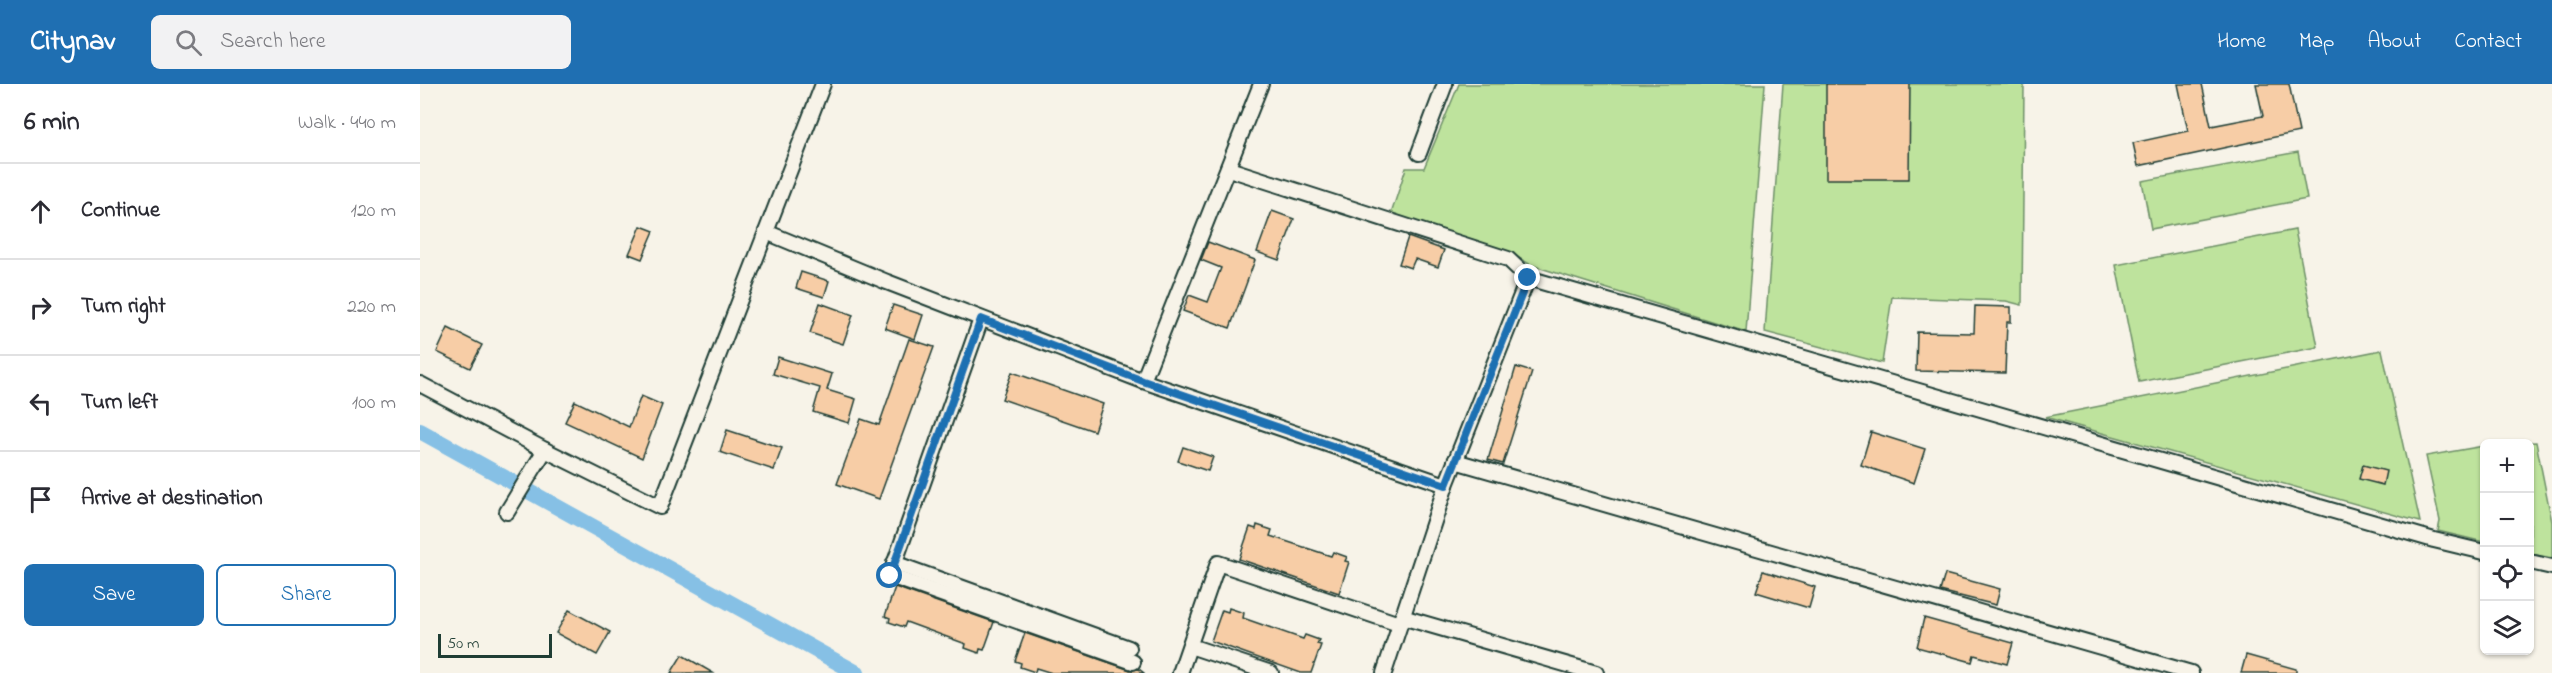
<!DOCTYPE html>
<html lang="en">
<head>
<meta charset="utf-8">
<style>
  :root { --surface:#fff; --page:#f2f2f3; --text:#2b2b33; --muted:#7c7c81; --line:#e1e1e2; --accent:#1f6fb2 }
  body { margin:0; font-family:"Indie Flower",sans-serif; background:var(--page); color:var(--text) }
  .controls { position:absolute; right:18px; bottom:18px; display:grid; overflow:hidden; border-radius:9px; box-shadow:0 2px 4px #0004 }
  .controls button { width:54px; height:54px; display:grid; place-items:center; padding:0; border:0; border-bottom:2px solid var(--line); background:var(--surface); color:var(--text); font:30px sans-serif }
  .scale { position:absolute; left:18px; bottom:15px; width:114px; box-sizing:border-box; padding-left:6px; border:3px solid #1f3d34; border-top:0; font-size:16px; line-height:21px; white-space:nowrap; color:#1f3d34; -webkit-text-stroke:4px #f7f3e8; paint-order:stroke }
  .stop { position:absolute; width:18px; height:18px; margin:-14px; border:4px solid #1f6fb2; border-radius:50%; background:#fff }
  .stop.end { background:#1f6fb2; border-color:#fff; box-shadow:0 2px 6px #0008 }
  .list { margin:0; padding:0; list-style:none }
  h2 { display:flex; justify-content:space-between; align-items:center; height:78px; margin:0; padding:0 24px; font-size:26px }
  h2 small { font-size:20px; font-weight:400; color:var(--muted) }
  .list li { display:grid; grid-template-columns:39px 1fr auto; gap:18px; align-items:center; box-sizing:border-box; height:96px; padding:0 24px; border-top:2px solid var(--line) }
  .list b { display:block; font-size:22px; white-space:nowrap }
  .list em { font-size:20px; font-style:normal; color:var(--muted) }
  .actions { display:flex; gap:12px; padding:18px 24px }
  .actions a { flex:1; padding:14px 0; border:2px solid var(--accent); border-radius:9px; text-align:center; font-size:21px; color:var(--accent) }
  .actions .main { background:var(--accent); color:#fff }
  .icon { flex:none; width:33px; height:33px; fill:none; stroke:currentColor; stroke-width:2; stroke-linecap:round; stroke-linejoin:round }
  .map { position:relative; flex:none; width:2132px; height:589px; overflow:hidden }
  header { display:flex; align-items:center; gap:36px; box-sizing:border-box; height:84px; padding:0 30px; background:var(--accent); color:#fff }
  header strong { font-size:28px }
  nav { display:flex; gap:33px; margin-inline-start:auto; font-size:21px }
  .search { width:420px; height:54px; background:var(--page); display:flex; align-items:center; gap:15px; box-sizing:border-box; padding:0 21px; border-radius:9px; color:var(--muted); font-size:22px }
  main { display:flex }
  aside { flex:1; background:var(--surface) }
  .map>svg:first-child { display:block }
  .green { fill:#bee39d; stroke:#6e9068; stroke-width:1.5 }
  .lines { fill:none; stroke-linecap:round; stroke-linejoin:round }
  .canal { stroke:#86c0e5; stroke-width:16 }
  .building { fill:#f7cda6; stroke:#1f3d34; stroke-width:1.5 }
  .street-casing { stroke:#1f3d34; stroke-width:18 }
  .street { stroke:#f7f3e8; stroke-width:14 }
  .route { stroke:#1f6fb2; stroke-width:8 }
</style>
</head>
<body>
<header>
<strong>Citynav</strong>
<div class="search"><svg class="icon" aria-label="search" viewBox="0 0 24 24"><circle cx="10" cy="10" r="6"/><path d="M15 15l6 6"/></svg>Search here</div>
<nav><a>Home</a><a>Map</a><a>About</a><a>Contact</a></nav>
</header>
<main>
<aside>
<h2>6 min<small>Walk · 440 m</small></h2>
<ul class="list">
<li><svg class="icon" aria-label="ahead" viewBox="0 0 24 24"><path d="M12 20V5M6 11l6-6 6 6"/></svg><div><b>Continue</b></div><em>120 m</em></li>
<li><svg class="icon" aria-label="right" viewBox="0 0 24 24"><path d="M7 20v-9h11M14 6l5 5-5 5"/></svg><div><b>Turn right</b></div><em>220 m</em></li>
<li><svg class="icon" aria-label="left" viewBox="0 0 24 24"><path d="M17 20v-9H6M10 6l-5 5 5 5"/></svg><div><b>Turn left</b></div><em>100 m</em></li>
<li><svg class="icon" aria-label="arrive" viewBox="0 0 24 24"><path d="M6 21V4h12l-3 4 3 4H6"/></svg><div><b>Arrive at destination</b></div></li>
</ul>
<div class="actions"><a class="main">Save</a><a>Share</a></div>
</aside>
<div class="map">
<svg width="2132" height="589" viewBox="0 0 2132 589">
  <rect width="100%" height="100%" fill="#f7f3e8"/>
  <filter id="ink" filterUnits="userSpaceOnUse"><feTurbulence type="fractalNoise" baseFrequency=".0167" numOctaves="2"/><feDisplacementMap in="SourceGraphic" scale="12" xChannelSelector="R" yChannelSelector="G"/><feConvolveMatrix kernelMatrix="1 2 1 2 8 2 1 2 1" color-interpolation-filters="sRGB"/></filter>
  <g filter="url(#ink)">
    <g class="green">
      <polygon points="1039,0 1345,0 1326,248 1111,181 1087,167 971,130 986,84 1004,84"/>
      <polygon points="1363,0 1604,0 1602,221 1586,217 1472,213 1462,279 1345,248"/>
      <polygon points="1878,68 1887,115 1731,145 1722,97"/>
      <polygon points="1875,146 1898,263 1719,298 1696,181"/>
      <polygon points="1962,266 2000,438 1625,333"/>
      <polygon points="2116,358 2132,438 2132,474 2110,470 2110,360 2096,359"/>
      <polygon points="2064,362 2064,458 2018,447 2020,437 2006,372"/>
    </g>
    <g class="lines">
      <polyline class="canal" points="0,347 437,589"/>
    </g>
    <g class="building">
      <polygon points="1406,0 1490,0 1489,95 1406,95"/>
      <polygon points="1758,0 1782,0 1791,42 1843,32 1836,0 1869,0 1879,48 1718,82 1713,59 1768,47"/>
      <polygon points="852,127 874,135 859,176 837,168"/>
      <polygon points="221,142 234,147 222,175 209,170"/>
      <polygon points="988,153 1024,166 1018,183 995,175 991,184 979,180"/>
      <polygon points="788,158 835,176 810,244 763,227 769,211 788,218 801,184 781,176"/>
      <polygon points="381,188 409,197 404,213 376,204"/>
      <polygon points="400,219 433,231 423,260 390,249"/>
      <polygon points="473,221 503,231 495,255 465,244"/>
      <polygon points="1555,222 1591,223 1591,238 1587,238 1585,289 1496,287 1497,248 1554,249"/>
      <polygon points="28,244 62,261 50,284 17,268"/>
      <polygon points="489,255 514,263 459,415 417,400 441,335 459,341"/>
      <polygon points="358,273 412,290 407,306 436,315 429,339 393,328 400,304 353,290"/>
      <polygon points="1096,283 1112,288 1083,380 1068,376"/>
      <polygon points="592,288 683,320 674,347 582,315"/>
      <polygon points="221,312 242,321 222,374 145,338 155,317 209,343"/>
      <polygon points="307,346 362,364 354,386 300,368"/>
      <polygon points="1451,348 1505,365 1494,399 1441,381"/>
      <polygon points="763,363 793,373 788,387 758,377"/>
      <polygon points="1943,381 1966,387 1963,401 1939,395"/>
      <polygon points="837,441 852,446 850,452 911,472 913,468 927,473 925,477 929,478 919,509 819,475 830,443 836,445"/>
      <polygon points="1343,487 1395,503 1389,524 1336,508"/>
      <polygon points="1525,490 1580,505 1576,521 1520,507"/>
      <polygon points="475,503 574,538 564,566 560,565 559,569 545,564 546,560 486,538 484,543 469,538 470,534 465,532"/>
      <polygon points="809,524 824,529 823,534 883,555 885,551 899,556 897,560 901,561 891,589 881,589 791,557 802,526 808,528"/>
      <polygon points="149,526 190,548 177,571 136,549"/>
      <polygon points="1504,534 1593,559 1587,580 1554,571 1552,578 1497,563"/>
      <polygon points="605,549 710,586 719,585 724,589 632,589 616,584 615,588 600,583 601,579 595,577"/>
      <polygon points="262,571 293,589 251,589"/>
      <polygon points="1826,571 1876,585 1876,589 1821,589"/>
    </g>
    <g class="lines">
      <g class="street-casing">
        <g id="street">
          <polyline points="999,69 1025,0"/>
          <polyline points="809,85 1088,175 1108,194 2014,456 2064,468"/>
          <polyline points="346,148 467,198 723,297 1026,401"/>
          <polyline points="561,235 470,492 713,578"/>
          <polyline points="723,297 841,0"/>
          <polyline points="0,300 125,366 240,423 403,0"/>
          <polyline points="1035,377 1771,589"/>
          <polyline points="87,428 125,366"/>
          <polyline points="2110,478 2132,483"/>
          <polyline points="474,479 709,564"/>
          <polyline points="982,533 1176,589"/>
          <polyline points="770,562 851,589"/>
          <polyline points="760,589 798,479 979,540"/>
          <polyline points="964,589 1026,401 1108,194"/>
        </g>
      </g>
      <use href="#street" class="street"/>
    </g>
  </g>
  <g class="lines" filter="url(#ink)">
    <polyline class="route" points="470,492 561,235 723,297 1026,401 1108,194"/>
  </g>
</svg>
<div class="controls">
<button>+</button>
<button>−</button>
<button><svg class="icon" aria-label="locate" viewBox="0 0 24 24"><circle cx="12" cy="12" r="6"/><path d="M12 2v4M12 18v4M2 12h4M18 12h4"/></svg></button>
<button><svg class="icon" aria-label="layers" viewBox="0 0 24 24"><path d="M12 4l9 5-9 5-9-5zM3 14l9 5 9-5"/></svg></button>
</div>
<div class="scale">50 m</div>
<div class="stop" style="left:470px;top:492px"></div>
<div class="stop end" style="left:1108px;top:194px"></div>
</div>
</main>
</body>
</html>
